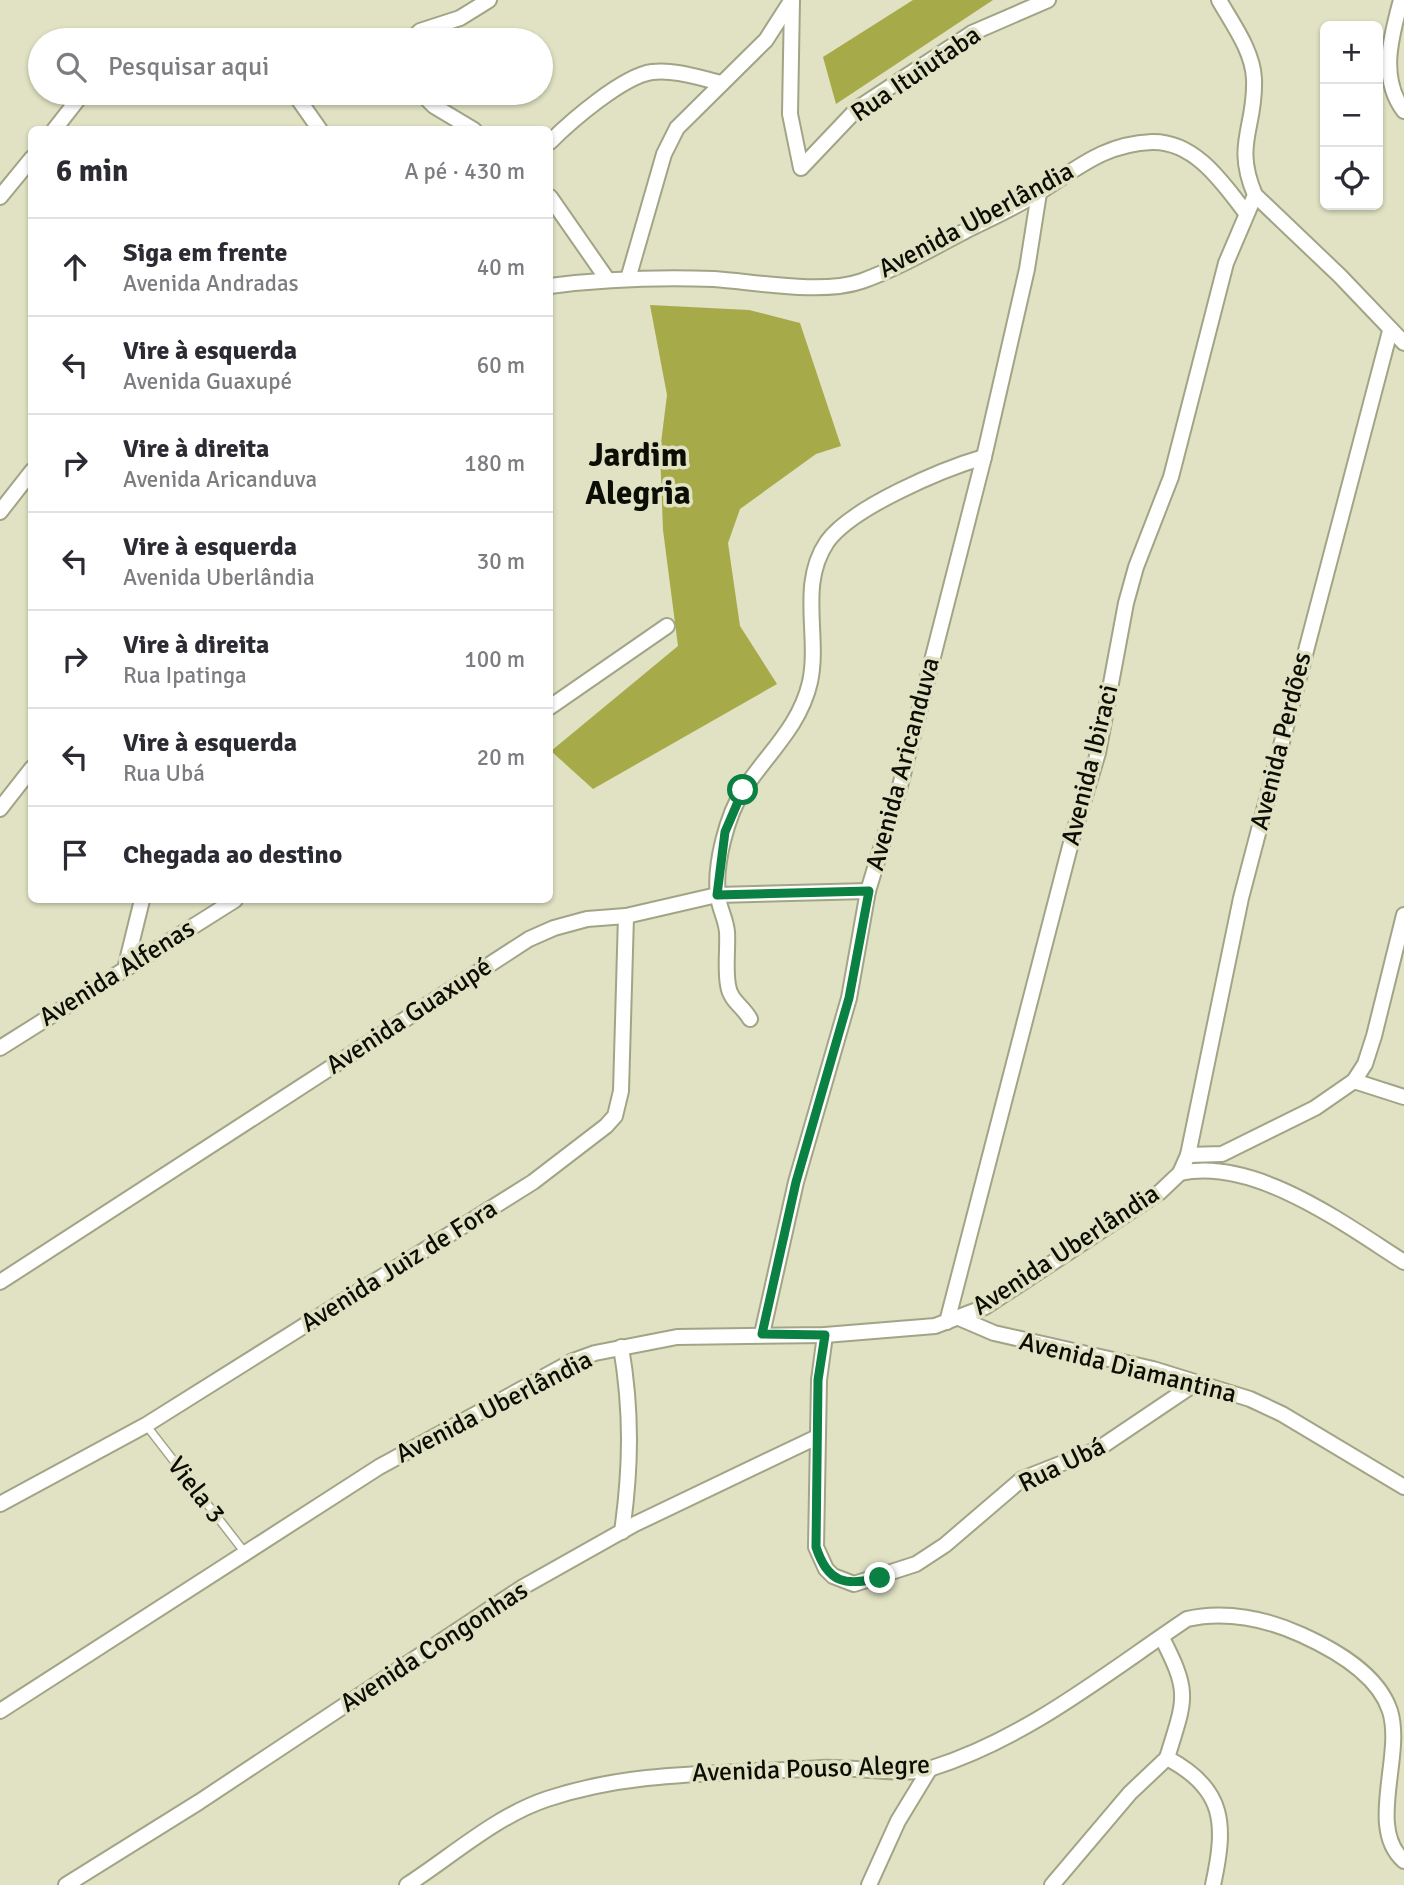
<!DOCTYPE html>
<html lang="pt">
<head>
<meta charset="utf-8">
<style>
  :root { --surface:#fff; --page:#f2f2f3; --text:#2b2b33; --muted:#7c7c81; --line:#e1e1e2 }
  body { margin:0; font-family:Signika,sans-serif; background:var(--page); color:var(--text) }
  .controls { position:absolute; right:21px; top:21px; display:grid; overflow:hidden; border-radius:10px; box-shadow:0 2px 5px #0004 }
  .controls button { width:63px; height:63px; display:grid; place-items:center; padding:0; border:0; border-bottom:2px solid var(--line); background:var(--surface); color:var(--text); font:35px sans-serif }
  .stop { position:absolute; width:21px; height:21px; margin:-16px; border:5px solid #0b8043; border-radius:50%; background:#fff }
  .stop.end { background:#0b8043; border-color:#fff; box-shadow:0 2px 7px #0008 }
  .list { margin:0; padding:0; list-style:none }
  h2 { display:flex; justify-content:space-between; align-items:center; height:91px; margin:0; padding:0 28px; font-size:30px }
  h2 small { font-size:23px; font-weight:400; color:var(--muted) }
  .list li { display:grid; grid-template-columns:46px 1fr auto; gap:21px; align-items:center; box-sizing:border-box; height:98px; padding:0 28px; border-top:2px solid var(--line) }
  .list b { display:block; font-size:26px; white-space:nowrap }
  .list p { margin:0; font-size:23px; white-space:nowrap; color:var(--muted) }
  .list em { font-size:23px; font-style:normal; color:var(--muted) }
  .icon { flex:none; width:38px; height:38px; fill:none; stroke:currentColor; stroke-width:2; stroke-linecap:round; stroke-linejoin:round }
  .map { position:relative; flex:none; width:1404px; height:1885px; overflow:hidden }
  .search { position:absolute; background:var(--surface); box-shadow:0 2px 5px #0004; left:28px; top:28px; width:525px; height:77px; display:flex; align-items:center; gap:18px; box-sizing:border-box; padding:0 24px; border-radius:38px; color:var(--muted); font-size:26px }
  .panel { position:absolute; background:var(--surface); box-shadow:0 2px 5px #0004; left:28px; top:126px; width:525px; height:777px; border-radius:10px }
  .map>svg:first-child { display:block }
  .forest { fill:#a7aa48 }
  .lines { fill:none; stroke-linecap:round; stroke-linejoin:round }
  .service-casing { stroke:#a2a486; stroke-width:10 }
  .minor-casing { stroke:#a2a486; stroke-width:18 }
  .service { stroke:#fff; stroke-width:7 }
  .minor { stroke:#fff; stroke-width:14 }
  .route { stroke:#0b8043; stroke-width:9 }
  .labels { text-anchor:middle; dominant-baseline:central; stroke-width:7; stroke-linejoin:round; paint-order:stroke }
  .street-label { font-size:26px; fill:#0c0d04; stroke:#e0e2c3 }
  .district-label { font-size:33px; font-weight:bold; fill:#0c0d04; stroke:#e0e2c3 }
</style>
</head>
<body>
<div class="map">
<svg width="1404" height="1885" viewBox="0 0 1404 1885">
  <rect width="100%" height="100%" fill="#e0e2c3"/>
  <g class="forest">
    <polygon points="913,0 993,0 836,104 823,57"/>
    <polygon points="650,305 749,310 800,323 841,446 816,454 740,509 728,543 740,626 777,684 593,789 551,751 678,646 663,530 660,451 667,395"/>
  </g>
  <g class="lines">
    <g class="service-casing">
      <polyline id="service" points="146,1425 246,1554"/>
    </g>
    <g class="minor-casing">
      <g id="minor">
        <polyline points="792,0 790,114 801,168 858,108 972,33 1048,0"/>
        <path d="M1401,0C1391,37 1379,78 1404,111"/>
        <polyline points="411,40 420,31 460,18 489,0"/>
        <polyline points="294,93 320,130"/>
        <polyline points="421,93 434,106 474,130"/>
        <polyline points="54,130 83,93"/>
        <path d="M550,142C571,121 623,76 652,72C674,69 700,78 722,83"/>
        <polyline points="1255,195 1340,276 1404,343"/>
        <polyline points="0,197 32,158"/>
        <polyline points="550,197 607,279"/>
        <polyline points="628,279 664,154 677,128 766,40 791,1"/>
        <path d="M550,286C604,279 659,277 714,279C756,282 822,295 862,281C898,268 933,248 967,230C991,218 1016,207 1038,193C1077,169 1103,144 1152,142C1195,141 1223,183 1246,213"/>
        <polyline points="0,512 32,471"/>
        <polyline points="550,707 667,626"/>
        <polyline points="0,809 32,768"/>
        <polyline points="126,965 142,900"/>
        <path d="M750,1019C743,1006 730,1001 728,985C725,968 728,949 727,932C726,919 719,908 718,896C714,865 727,815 744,789C768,753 800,726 810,682C820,636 798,585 827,542C852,507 943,469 984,457"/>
        <polyline points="0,1048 235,900"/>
        <polyline points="1354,1081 1404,1097"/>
        <polyline points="1188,1155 1241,898 1390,331"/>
        <path d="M1180,1173C1255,1157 1344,1224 1404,1262"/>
        <polyline points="0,1282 529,939 554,928 587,919 626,916 717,895 868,891"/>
        <polyline points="959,1318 994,1333 1153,1369 1250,1399 1282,1414 1404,1487"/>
        <path d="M947,1322L1073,835L1098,753L1126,603L1136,567L1171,477L1226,263L1255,195C1233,143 1256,128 1254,79C1253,51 1232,23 1219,0"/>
        <polyline points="762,1334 796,1182 849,998 868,891 900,786 984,457 1027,269 1039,193"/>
        <polyline points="825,1335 819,1380 816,1547 826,1569 833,1576 854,1584 916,1564 945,1545 1022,1479 1098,1449 1196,1383"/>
        <path d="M621,1347C632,1411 631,1468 622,1532"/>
        <polyline points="0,1504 146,1425 533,1182 606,1126 615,1116 621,1091 626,916"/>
        <path d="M1162,1638C1191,1694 1185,1699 1167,1758"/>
        <polyline points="0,1711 379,1467 573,1361 595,1353 677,1337 825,1335 935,1326 985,1307 1160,1192 1180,1173 1188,1155 1222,1154 1315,1108 1354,1081 1365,1064 1374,1036 1404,915"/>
        <path d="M1167,1758C1226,1789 1226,1825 1213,1885"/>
        <polyline points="66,1885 199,1802 523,1587 635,1524 817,1437"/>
        <path d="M407,1885C452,1856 496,1816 547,1799C637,1769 727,1775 820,1768C851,1766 904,1777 932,1768C1027,1738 1105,1674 1187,1619C1225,1610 1267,1619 1302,1635C1335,1650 1378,1674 1390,1711C1404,1756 1366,1828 1404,1861"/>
        <polyline points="869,1885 898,1821 929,1770"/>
        <polyline points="1052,1885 1130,1793 1167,1758"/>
      </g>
    </g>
    <use href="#service" class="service"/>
    <use href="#minor" class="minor"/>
  </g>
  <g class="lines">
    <path class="route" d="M743,790L725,832L717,895L869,891L849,998L796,1182L762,1334L825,1335L818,1380L816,1547C828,1584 846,1586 880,1578"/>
  </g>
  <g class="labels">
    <g class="street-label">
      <text transform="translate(916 74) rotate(-34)">Rua Ituiutaba</text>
      <text transform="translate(976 220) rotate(-28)">Avenida Uberlândia</text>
      <text transform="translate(1281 741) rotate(-76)">Avenida Perdões</text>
      <text transform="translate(903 764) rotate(-75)">Avenida Aricanduva</text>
      <text transform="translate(1090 765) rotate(-76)">Avenida Ibiraci</text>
      <text transform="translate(117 973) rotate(-32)">Avenida Alfenas</text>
      <text transform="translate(409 1016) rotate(-33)">Avenida Guaxupé</text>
      <text transform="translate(1066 1250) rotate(-33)">Avenida Uberlândia</text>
      <text transform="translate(399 1266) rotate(-32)">Avenida Juiz de Fora</text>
      <text transform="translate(1128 1368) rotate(14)">Avenida Diamantina</text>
      <text transform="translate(494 1407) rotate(-27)">Avenida Uberlândia</text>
      <text transform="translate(1062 1465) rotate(-26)">Rua Ubá</text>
      <text transform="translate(196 1490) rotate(52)">Viela 3</text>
      <text transform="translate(434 1647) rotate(-33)">Avenida Congonhas</text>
      <text transform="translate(811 1769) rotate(-2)">Avenida Pouso Alegre</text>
    </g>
    <g class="district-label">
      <text x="638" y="455">Jardim<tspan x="638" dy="38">Alegria</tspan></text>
    </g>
  </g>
</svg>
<div class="controls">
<button>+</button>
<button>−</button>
<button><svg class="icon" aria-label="locate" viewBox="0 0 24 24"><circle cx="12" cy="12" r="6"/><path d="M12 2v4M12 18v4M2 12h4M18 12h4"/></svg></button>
</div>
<div class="stop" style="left:743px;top:790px"></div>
<div class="stop end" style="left:880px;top:1578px"></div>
<div class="search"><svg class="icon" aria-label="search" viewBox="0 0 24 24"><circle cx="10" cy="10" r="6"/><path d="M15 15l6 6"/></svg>Pesquisar aqui</div>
<section class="panel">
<h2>6 min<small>A pé · 430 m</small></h2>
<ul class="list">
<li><svg class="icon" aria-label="ahead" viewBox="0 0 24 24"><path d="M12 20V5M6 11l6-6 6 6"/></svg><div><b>Siga em frente</b><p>Avenida Andradas</p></div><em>40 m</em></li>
<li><svg class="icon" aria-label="left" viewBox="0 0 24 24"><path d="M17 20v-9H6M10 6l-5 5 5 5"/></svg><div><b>Vire à esquerda</b><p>Avenida Guaxupé</p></div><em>60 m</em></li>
<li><svg class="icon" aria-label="right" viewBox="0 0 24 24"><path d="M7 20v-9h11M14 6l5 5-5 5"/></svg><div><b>Vire à direita</b><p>Avenida Aricanduva</p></div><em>180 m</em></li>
<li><svg class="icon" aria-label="left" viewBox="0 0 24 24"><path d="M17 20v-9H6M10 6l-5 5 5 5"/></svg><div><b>Vire à esquerda</b><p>Avenida Uberlândia</p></div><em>30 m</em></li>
<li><svg class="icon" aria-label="right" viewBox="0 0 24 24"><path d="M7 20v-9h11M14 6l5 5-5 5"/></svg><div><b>Vire à direita</b><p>Rua Ipatinga</p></div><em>100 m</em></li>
<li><svg class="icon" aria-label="left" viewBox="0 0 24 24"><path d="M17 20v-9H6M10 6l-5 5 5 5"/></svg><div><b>Vire à esquerda</b><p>Rua Ubá</p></div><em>20 m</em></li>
<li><svg class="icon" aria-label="arrive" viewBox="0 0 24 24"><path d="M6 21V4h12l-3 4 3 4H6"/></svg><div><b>Chegada ao destino</b></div></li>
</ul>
</section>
</div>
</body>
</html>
